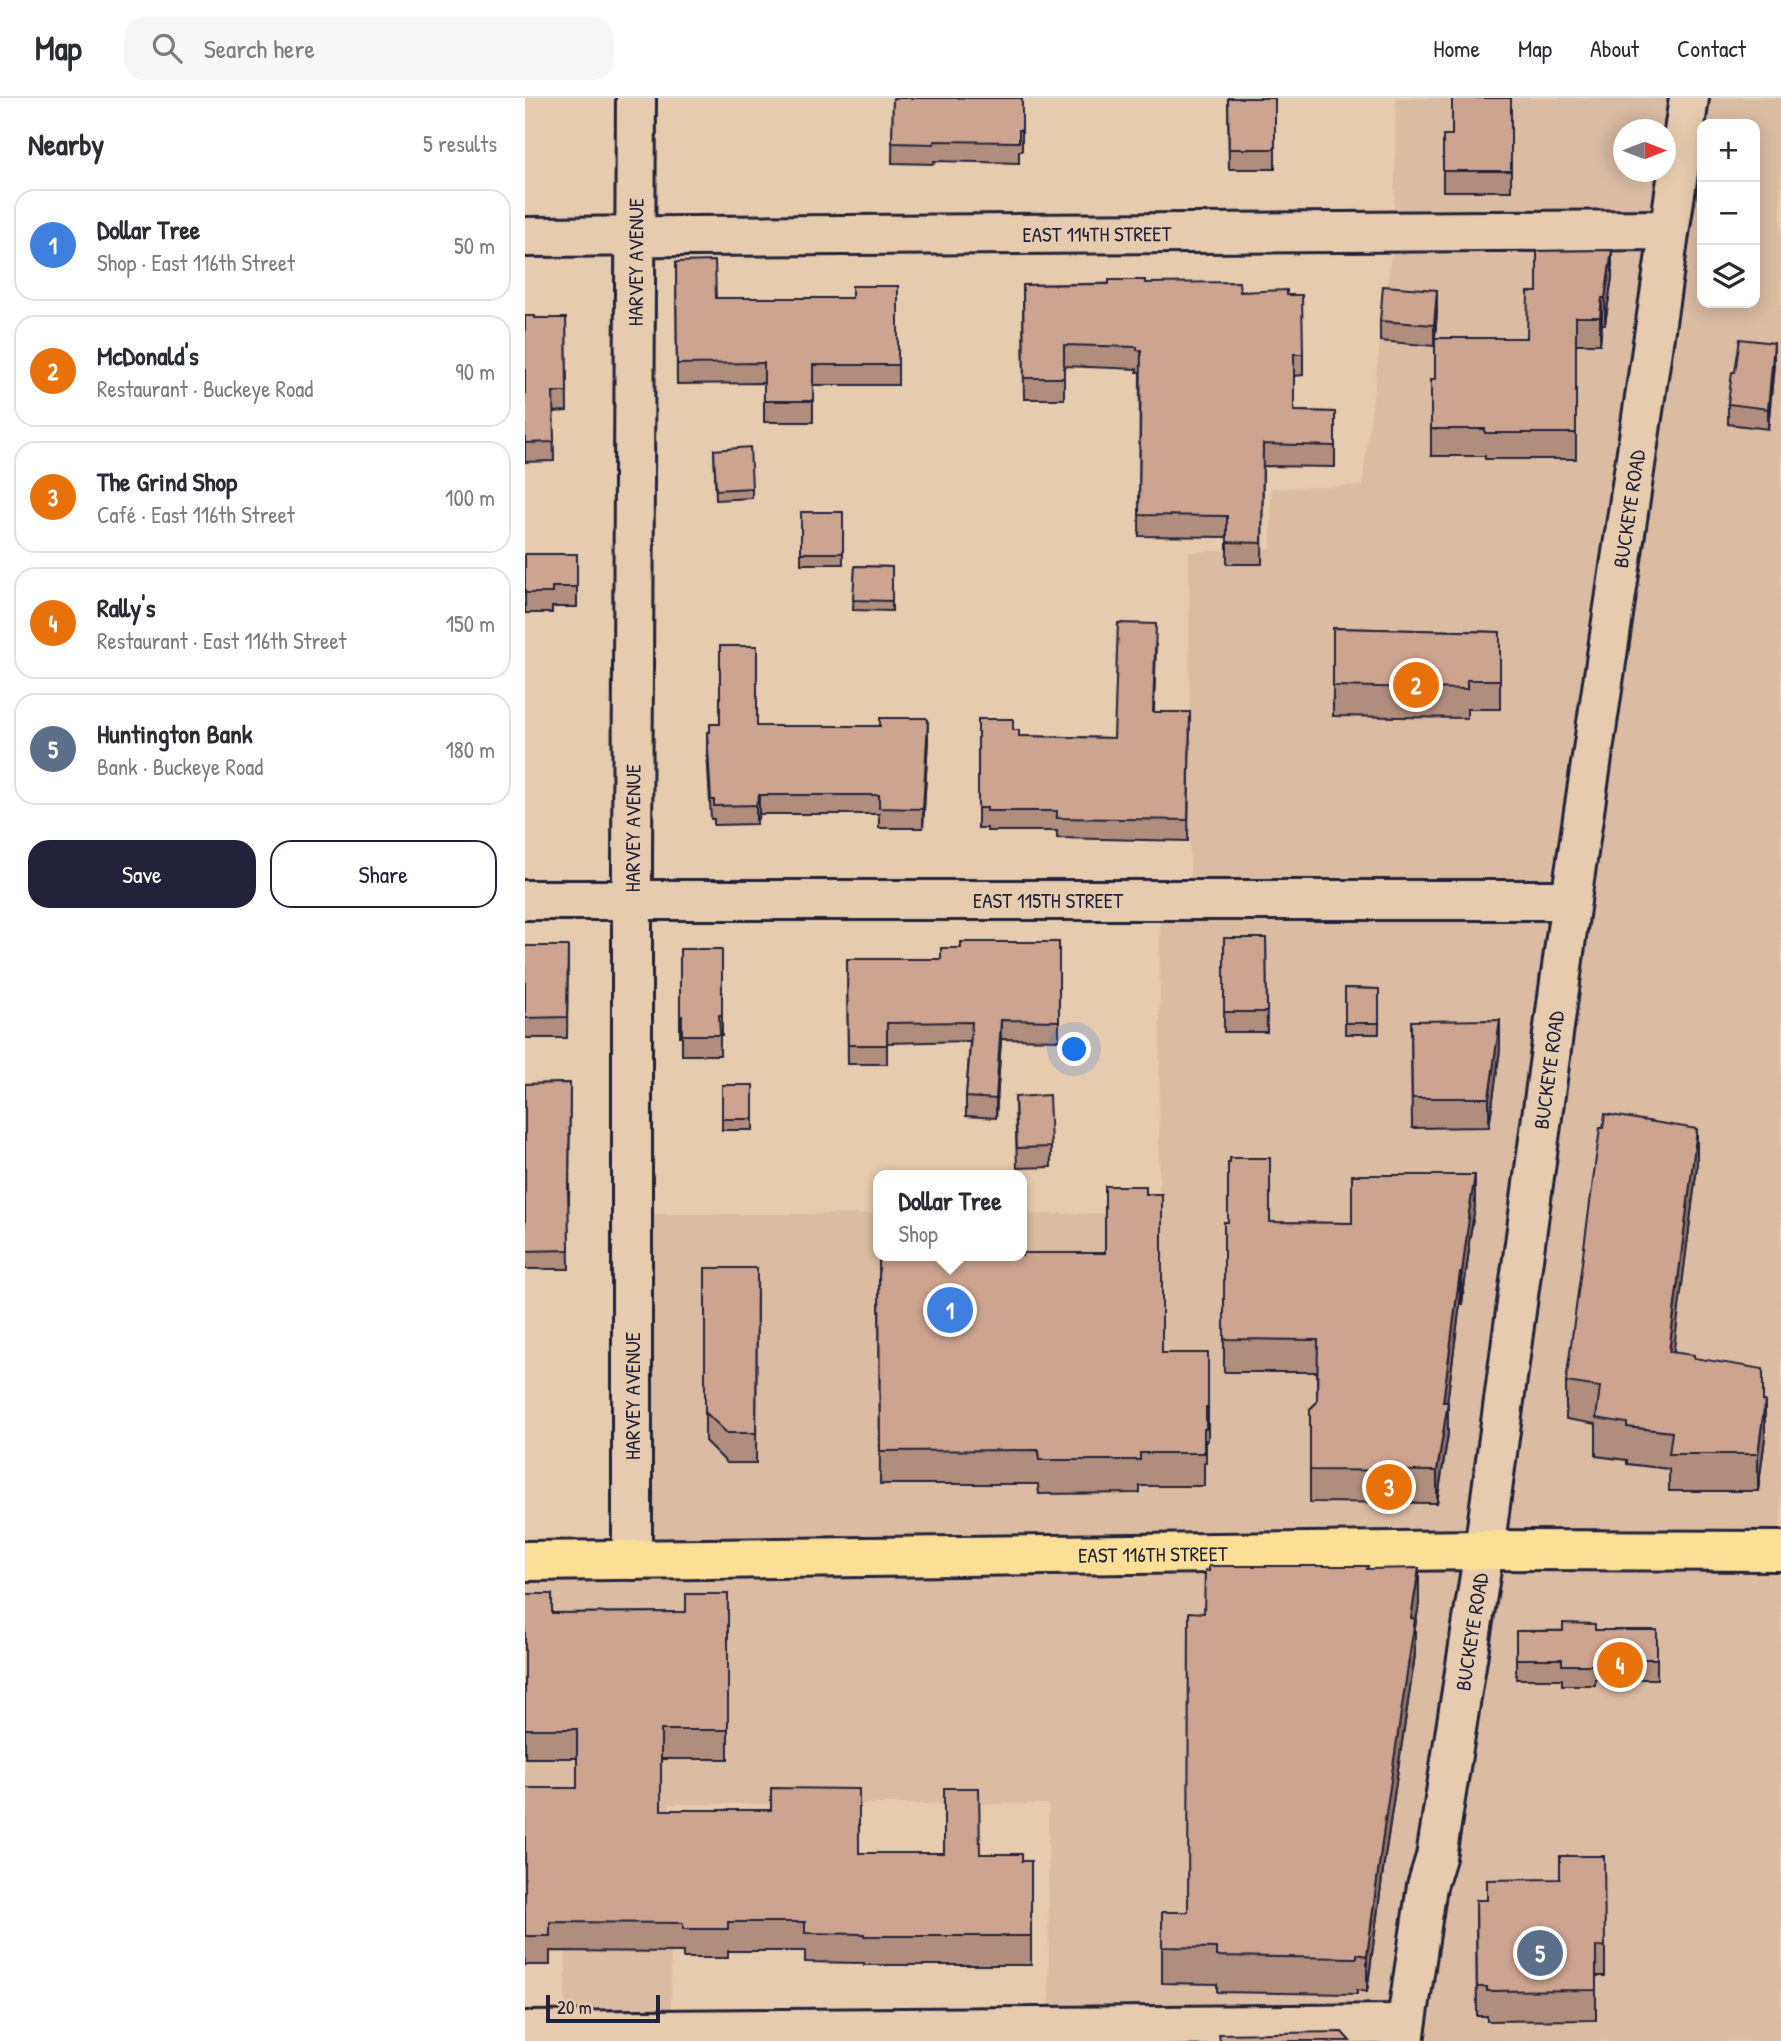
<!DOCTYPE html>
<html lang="en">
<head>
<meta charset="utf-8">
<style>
  :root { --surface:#fff; --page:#f7f7f7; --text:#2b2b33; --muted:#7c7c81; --line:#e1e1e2; --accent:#22223b }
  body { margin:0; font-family:"Patrick Hand",sans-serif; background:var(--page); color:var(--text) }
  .controls { position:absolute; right:21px; top:21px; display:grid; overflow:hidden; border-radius:14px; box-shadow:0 4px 18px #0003 }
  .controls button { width:63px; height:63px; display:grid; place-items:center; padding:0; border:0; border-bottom:2px solid var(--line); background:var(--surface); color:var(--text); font:35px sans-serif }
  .compass { position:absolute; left:1088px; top:21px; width:63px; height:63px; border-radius:50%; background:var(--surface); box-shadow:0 4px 18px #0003; rotate:90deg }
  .scale { position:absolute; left:21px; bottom:18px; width:114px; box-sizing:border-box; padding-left:7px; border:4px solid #22223b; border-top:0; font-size:19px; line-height:24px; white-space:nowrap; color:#22223b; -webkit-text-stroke:5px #e7cbae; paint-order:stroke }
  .you { position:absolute; left:550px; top:952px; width:24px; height:24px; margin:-18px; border:5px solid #fff; border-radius:50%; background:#1a73e8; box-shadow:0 0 0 10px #1a73e833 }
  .badge { display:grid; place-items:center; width:46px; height:46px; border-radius:50%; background:var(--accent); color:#fff; font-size:23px; font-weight:700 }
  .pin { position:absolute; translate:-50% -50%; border:4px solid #fff; box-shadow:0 2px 7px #0006 }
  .popup { position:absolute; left:348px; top:1072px; width:154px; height:91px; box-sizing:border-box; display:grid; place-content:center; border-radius:14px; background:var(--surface); filter:drop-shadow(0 2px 5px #0005); font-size:23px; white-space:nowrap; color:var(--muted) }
  .popup b { font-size:26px; color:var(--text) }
  .popup::after { content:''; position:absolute; left:50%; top:100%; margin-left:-14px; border:14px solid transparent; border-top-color:var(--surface) }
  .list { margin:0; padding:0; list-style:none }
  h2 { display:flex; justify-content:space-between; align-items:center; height:91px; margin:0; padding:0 28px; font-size:30px }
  h2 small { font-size:23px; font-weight:400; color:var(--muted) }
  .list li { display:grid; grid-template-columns:46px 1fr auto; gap:21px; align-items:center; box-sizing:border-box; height:112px; margin:0 14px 14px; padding:0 14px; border:2px solid var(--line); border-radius:21px }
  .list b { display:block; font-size:26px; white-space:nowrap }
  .list p { margin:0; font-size:23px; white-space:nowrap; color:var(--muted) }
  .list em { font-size:23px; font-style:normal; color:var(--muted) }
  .actions { display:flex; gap:14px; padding:21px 28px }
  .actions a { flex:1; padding:16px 0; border:2px solid var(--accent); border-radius:21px; text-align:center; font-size:24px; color:var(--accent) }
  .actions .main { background:var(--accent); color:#fff }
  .icon { flex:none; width:38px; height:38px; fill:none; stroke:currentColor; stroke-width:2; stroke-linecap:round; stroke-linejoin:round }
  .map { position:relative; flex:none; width:1256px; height:1943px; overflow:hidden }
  header { display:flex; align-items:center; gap:42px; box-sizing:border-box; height:98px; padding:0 35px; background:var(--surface); border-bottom:2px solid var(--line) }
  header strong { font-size:33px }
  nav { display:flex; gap:38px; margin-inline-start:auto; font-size:24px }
  .search { width:490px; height:63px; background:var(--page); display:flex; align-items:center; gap:18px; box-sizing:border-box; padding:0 24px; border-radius:21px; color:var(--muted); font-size:26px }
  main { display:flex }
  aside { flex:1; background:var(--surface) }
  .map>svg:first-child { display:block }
  .built { fill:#dbbca3; fill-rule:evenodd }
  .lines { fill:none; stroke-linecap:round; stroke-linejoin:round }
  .minor-casing { stroke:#22223b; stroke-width:44 }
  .major-casing { stroke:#22223b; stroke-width:44 }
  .minor { stroke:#e7cbae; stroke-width:38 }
  .major { stroke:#fbdf96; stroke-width:38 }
  .wall { fill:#b08d7c; stroke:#22223b; stroke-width:2 }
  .shaded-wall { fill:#907365; stroke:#22223b; stroke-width:2 }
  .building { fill:#cda490; stroke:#22223b; stroke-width:2 }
  .labels { text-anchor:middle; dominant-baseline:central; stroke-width:5; stroke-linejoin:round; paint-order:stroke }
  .street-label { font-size:21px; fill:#22223b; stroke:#e7cbae }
</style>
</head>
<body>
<header>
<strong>Map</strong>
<div class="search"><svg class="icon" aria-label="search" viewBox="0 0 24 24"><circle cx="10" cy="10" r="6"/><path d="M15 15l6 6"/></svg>Search here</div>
<nav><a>Home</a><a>Map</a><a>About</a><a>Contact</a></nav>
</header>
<main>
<aside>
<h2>Nearby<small>5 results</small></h2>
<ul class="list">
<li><span class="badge" style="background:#3f7fe0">1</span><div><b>Dollar Tree</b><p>Shop · East 116th Street</p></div><em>50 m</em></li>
<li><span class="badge" style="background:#e8710a">2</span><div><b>McDonald's</b><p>Restaurant · Buckeye Road</p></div><em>90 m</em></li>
<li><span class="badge" style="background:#e8710a">3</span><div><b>The Grind Shop</b><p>Café · East 116th Street</p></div><em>100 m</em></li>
<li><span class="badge" style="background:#e8710a">4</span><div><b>Rally's</b><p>Restaurant · East 116th Street</p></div><em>150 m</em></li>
<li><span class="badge" style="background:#5c6f8a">5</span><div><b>Huntington Bank</b><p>Bank · Buckeye Road</p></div><em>180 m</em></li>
</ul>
<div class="actions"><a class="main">Save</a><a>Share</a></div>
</aside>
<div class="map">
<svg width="1256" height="1943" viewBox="0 0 1256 1943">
  <rect width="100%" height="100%" fill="#e7cbae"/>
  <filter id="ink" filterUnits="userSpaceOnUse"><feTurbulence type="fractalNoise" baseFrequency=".0143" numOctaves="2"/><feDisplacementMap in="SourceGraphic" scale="14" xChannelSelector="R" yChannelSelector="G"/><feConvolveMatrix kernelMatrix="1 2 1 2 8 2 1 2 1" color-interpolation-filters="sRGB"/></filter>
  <g filter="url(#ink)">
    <path class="built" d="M871,0H1256V1943H577L524,1929L523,1706H145L146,1932L40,1933L42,1702H0V1463L106,1462L107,1116H353V1158H497V1116L634,1115L635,802H665L664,454L746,451V390L837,388L869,134ZM1177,26H1230V205H1177ZM1098,32H1140V74H1098Z"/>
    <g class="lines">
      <g class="minor-casing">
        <g id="minor">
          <path id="s1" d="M0,139L1144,132"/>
          <path id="s2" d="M0,802H1046"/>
          <path id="s3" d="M107,1462V760L111,0"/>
          <polyline points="0,1933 881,1926"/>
          <path id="s4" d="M879,1943L902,1788L911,1759L959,1452L1046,802L1164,0"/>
        </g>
      </g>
      <g class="major-casing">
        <g id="major">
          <path id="s5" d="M0,1463L959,1452L1256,1453"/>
        </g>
      </g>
      <use href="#minor" class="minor"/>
      <use href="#major" class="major"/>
    </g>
    <g class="wall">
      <polygon points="368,0 497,0 497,53 494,53 494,65 409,63 409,66 367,65"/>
      <polygon points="703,0 750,0 750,71 704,71"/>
      <polygon points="986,0 986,93 918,93 918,37 927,37"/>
      <polygon points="151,164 191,200 327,200 373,188 373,287 288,287 288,324 239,324 239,285 152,286"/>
      <polygon points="1087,179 1080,226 1077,226 1075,246 1051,246 1051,361 960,361 960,358 906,358 906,281 910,281 910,241 909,248 855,243 855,223 912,213 910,240 1002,240 1012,194"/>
      <polygon points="620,185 762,197 778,256 778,277 769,278 769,313 810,314 810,369 738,368 737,466 702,466 702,439 614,438 615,274 612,274 612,271 539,268 539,301 499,301 498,187"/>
      <polygon points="0,218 10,220 41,220 42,313 28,314 29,363 0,364"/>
      <polygon points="1249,266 1243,331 1203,326 1203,306 1210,274"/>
      <polygon points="189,352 227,390 227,400 191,402"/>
      <rect x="276" y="414" width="42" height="52"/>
      <polygon points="0,456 52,456 52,509 27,509 27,515 0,515"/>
      <polygon points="330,468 367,469 367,513 328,512"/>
      <polygon points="808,530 975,534 975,611 942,611 942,620 808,618"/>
      <polygon points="631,546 629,614 665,614 663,743 532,740 532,733 462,733 462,730 453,730 453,621 488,632 494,638 589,640"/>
      <polygon points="195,626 403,641 398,730 354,730 354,716 234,716 231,726 189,727 189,721 186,721 182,654 182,634 185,634"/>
      <polygon points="699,840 741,840 742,934 699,934"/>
      <polygon points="534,844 534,942 476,941 471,1020 441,1018 441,999 445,943 362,945 362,966 323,966 322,861 416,861 436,850"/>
      <polygon points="0,848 43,848 42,940 0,940"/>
      <polygon points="155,851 197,851 197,937 195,937 195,957 157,957 157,938 155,938"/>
      <polygon points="820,890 854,891 854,936 820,936"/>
      <polygon points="886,923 975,952 964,1029 887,1030"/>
      <polygon points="45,985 44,1106 43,1106 44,1171 0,1171 0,986"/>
      <rect x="197" y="987" width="31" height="45"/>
      <polygon points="490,999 526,1049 526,1069 492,1070"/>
      <polygon points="1172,1068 1148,1254 1169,1260 1238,1303 1240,1340 1233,1393 1144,1393 1144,1371 1102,1366 1102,1362 1071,1358 1071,1326 1041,1321 1041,1284"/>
      <polygon points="621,1096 637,1255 683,1255 683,1342 681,1342 681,1365 679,1365 679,1388 615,1388 615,1395 514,1396 513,1386 355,1386 354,1158 580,1155"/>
      <polygon points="950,1109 944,1144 944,1152 937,1206 935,1206 922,1304 923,1336 912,1405 785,1404 785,1311 792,1304 792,1274 699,1274 699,1124 827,1125"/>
      <polygon points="180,1170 232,1170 231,1365 202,1365 180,1343"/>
      <polygon points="843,1471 894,1506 890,1529 890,1557 859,1765 842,1894 832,1892 832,1896 692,1894 692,1886 637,1885 637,1814 663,1814 679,1515"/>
      <polygon points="0,1496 27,1515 161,1514 203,1496 203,1661 136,1661 136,1712 334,1755 455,1756 497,1763 506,1763 506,1867 339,1867 339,1865 280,1864 280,1853 203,1853 203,1860 158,1860 158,1854 25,1853 25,1867 0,1867 0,1690 52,1690 52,1660 0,1660"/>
      <polygon points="1132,1532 1132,1581 1070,1581 1070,1587 1037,1587 1037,1581 991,1581 991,1533"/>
      <polygon points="951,1802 1080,1848 1080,1878 1071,1878 1071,1922 962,1923 962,1918 952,1918"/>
    </g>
    <g class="shaded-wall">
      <polygon points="1087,152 1087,179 1080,226 1080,200"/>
      <polygon points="912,192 912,213 909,248 909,227"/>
      <polygon points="1077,200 1077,226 1075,246 1075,219"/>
      <polygon points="1249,245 1249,266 1243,331 1243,311"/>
      <polygon points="403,622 403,641 398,730 398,711"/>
      <polygon points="234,697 234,716 231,726 231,707"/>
      <polygon points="476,922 476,941 471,1020 471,1001"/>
      <polygon points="975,922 975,952 964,1029 964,1000"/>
      <polygon points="1172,1031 1172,1068 1144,1291 1144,1254"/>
      <polygon points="950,1077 950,1109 944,1144 944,1152 937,1206 937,1174 943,1120"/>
      <polygon points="935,1174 935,1206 918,1336 918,1304"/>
      <polygon points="1240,1303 1240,1340 1233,1393 1233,1356"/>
      <polygon points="923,1304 923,1336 912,1405 912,1373"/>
      <polygon points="894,1470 894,1506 890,1529 890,1557 859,1765 842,1894 842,1858 886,1520"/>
    </g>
    <g class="building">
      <polygon points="368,0 497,0 497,32 494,32 494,44 409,43 409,46 367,45"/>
      <polygon points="703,0 750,0 750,51 704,51"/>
      <polygon points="927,0 986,0 986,73 918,73 918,37 927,37"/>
      <polygon points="1087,152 1080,200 1077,200 1075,219 1051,219 1051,335 960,335 960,331 906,331 906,281 910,281 910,240 1002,240 1003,194 1012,194 1012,153"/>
      <polygon points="190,163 191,200 327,200 327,188 373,188 373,267 288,267 288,303 239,303 239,265 152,266 151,164"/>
      <polygon points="584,182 620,182 620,185 714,184 715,194 762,192 762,197 777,197 778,256 769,256 769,313 810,314 810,348 738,346 737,445 702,444 702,418 614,417 616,252 612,252 612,249 539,247 539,280 499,280 498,187 584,186"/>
      <polygon points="858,188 912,192 909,227 855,223"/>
      <polygon points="0,218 10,218 10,220 41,220 42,294 28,294 29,344 0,345"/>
      <polygon points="1215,241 1249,245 1243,311 1203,306 1207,274 1210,274"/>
      <polygon points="225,349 227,390 191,392 189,352"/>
      <rect x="276" y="414" width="42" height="41"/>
      <polygon points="0,456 52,456 52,489 27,489 27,495 0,495"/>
      <polygon points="330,468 367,469 367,503 328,502"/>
      <polygon points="593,525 631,526 628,614 665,614 663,722 532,720 532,713 462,713 462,710 453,710 453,621 488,621 488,632 494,632 494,638 589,640"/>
      <polygon points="808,530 975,534 975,582 942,582 942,591 808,588"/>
      <polygon points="195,548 232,548 232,628 355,628 355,620 401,620 403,622 398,711 354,710 354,697 234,697 231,707 189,708 189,702 186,702 182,634 185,634 185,626 195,626"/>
      <polygon points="699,840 741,840 742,914 699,914"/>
      <polygon points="436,844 534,844 534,923 476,922 471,1001 441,999 447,924 362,925 362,947 323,947 322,861 416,861 416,850 436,850"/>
      <polygon points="0,848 43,848 42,919 0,920"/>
      <polygon points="155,851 197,851 197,917 194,917 195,937 157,937 157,918 155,918"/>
      <polygon points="820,890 854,891 854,925 820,925"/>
      <polygon points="975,922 964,1000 887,1000 886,923"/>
      <polygon points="45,985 44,1087 43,1087 44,1152 0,1153 0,986"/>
      <rect x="197" y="987" width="31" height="34"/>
      <polygon points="524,997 526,1049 492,1050 490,999"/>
      <polygon points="1080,1016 1172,1031 1144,1254 1169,1257 1169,1260 1238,1271 1238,1303 1240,1303 1233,1356 1144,1356 1147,1334 1102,1329 1102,1325 1071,1320 1075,1289 1041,1284 1075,1030 1078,1030"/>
      <polygon points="705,1060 745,1060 745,1124 827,1125 827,1077 950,1077 943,1120 944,1120 937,1174 935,1174 918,1304 923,1304 912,1373 785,1372 785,1311 792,1304 793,1242 699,1241 699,1124 703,1124 703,1065 705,1065"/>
      <polygon points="580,1088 621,1088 621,1096 637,1096 637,1255 683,1255 683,1309 681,1309 681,1331 679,1331 679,1355 615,1355 615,1362 514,1362 513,1352 355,1353 354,1158 497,1158 497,1155 580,1155"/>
      <polygon points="180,1170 232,1170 231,1335 202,1335 180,1314"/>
      <polygon points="684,1468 843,1468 842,1471 894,1470 886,1520 890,1521 859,1729 842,1858 832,1856 832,1860 692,1858 692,1850 637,1849 637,1814 663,1814 664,1514 679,1515 680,1472 684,1473"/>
      <polygon points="0,1496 27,1496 27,1515 161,1514 161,1496 203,1496 203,1632 136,1632 136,1712 246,1712 246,1690 334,1691 334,1755 419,1755 419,1690 454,1690 455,1756 497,1756 497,1763 506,1763 506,1838 339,1838 339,1836 280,1835 280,1824 203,1824 203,1831 158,1831 158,1825 25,1824 25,1838 0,1838 0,1690 52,1690 52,1631 0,1631"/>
      <polygon points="1038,1525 1070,1526 1070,1532 1132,1532 1132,1561 1070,1561 1070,1567 1037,1567 1037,1561 991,1561 991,1533 1038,1533"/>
      <polygon points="1035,1758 1079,1758 1080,1848 1071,1849 1071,1892 962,1893 962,1889 952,1889 951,1802 962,1802 962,1782 1035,1781"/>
      <polygon points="817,1934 825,1943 695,1943 694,1936"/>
    </g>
  </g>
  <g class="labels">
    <g class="street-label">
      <text stroke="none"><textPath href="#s1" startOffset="572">EAST 114TH STREET</textPath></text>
      <text stroke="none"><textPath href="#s3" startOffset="1298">HARVEY AVENUE</textPath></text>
      <text stroke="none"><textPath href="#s4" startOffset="1549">BUCKEYE ROAD</textPath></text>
      <text stroke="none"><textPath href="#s3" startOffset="732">HARVEY AVENUE</textPath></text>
      <text stroke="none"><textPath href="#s2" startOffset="523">EAST 115TH STREET</textPath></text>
      <text stroke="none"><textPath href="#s4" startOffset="982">BUCKEYE ROAD</textPath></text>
      <text transform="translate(107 1298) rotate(-90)">HARVEY AVENUE</text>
      <text stroke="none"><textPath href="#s5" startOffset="628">EAST 116TH STREET</textPath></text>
      <text stroke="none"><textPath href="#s4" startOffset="415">BUCKEYE ROAD</textPath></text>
    </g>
  </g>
</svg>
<div class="controls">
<button>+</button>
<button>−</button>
<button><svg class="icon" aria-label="layers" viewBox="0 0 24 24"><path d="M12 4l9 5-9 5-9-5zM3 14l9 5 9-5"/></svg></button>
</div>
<svg class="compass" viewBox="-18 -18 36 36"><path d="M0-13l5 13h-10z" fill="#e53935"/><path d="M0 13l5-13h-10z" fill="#7c7c81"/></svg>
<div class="scale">20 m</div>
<div class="you"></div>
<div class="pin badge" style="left:425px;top:1212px;background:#3f7fe0">1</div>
<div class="popup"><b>Dollar Tree</b>Shop</div>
<div class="pin badge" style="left:891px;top:587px;background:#e8710a">2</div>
<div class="pin badge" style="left:864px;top:1389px;background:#e8710a">3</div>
<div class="pin badge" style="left:1095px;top:1567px;background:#e8710a">4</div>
<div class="pin badge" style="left:1015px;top:1855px;background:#5c6f8a">5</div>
</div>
</main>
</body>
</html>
